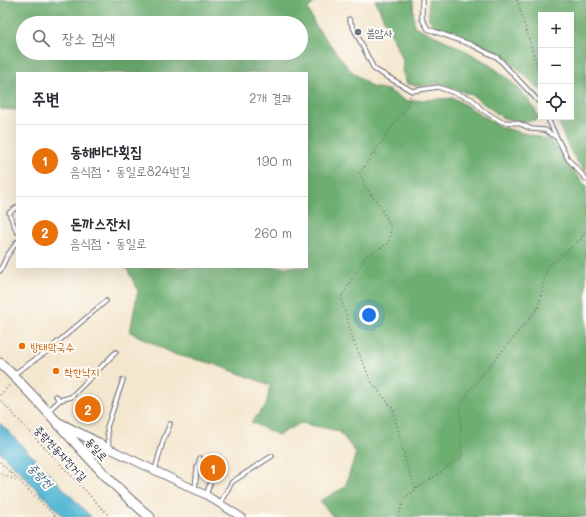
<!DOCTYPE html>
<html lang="ko">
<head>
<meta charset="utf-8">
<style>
  :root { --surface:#fff; --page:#f2f2f3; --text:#2b2b33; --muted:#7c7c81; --line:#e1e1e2; --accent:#111827 }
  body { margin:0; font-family:Mali,"Poor Story",sans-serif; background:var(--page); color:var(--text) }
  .controls { position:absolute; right:12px; top:12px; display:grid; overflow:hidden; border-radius:0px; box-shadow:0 4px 16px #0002 }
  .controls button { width:36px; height:36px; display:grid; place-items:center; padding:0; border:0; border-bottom:1px solid var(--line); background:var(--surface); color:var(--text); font:20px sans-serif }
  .you { position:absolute; left:369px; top:315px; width:14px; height:14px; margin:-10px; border:3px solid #fff; border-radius:50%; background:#1a73e8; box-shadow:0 0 0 6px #1a73e833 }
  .badge { display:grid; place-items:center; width:26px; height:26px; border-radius:50%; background:var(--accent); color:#fff; font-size:13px; font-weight:700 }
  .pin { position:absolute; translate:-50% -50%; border:2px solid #fff; box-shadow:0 1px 4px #0006 }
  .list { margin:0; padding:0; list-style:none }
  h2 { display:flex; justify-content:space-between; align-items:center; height:52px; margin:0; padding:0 16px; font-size:17px }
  h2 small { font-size:13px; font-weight:400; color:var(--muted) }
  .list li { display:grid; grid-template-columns:26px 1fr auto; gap:12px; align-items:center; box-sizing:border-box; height:72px; padding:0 16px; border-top:1px solid var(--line) }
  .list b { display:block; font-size:15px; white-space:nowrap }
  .list p { margin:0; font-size:13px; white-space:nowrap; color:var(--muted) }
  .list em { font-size:13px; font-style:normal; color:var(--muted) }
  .icon { flex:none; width:22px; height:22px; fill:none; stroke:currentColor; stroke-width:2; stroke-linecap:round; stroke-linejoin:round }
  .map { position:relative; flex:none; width:586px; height:517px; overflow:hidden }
  .search { position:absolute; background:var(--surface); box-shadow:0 4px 16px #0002; left:16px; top:16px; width:292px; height:44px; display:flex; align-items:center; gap:10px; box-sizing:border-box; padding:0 14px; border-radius:22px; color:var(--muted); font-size:15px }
  .panel { position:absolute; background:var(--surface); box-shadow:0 4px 16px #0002; left:16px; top:72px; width:292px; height:196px; border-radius:0px }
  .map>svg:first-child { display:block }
  .forest { fill:#6dae71; stroke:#486856; fill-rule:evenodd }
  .water { fill:#56b8d5; stroke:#3c6d88 }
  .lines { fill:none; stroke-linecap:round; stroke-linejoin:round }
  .service-casing { stroke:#6c676f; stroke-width:5.5 }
  .minor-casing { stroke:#6c676f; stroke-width:9 }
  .tertiary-casing { stroke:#6c676f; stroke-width:11 }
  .path { stroke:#6c676f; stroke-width:1.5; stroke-dasharray:1 3; stroke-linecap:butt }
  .service { stroke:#fff; stroke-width:3.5 }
  .minor { stroke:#fff; stroke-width:7 }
  .tertiary { stroke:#fff; stroke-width:9 }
  .worship-dot { fill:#6b7280; stroke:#fdfcf7; stroke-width:1.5 }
  .food-dot { fill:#e8710a; stroke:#fdfcf7; stroke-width:1.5 }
  .labels { text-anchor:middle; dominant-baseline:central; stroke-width:4; stroke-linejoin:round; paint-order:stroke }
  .worship-label { font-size:11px; fill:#5b616d; stroke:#fdfcf7; text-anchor:start }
  .food-label { font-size:11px; fill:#c56008; stroke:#fdfcf7; text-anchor:start }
  .street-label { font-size:11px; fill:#22223b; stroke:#fdfcf7 }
  .water-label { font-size:12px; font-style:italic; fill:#375e79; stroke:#fdfcf7 }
</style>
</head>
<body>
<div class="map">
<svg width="586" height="517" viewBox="0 0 586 517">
  <rect width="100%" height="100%" fill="#fdfcf7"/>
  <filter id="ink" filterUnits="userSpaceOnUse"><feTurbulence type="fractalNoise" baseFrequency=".025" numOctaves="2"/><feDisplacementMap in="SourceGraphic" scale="8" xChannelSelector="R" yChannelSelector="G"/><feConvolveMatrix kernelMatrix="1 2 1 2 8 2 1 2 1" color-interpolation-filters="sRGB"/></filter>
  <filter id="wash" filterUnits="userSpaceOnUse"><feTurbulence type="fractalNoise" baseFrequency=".012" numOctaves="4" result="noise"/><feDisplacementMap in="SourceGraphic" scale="16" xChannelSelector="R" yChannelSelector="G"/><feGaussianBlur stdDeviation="0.9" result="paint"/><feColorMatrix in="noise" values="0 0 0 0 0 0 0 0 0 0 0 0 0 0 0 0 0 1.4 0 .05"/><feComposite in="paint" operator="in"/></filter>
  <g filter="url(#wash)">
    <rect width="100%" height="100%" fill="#f4e7cf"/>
    <g class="forest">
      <path d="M0,0H317L308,9L315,25L349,69L372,87L388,90L406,101L454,98L501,127L550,140L586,187V517H333L320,501L345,487L356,453L339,431L301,423L278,435L251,422L266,406L270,385L211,363L176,355L130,332L138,290L126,267H307V73H17V110L0,109ZM23,23H301V53H23Z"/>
      <path d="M375,0H413L414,26C459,47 518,71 540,119L525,122L503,118L472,95L439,83L420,86L407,84L402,71L403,60Z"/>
      <path d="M428,0H586V172C569,154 565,141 557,117H571V15H541V91L516,67L496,51L436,27L429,20Z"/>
    </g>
    <polygon class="water" points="0,423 91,517 64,517 0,452"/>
  </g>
  <g filter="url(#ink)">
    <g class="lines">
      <g class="service-casing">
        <g id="service">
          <polyline points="422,0 422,19 428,29 472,45 498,58 541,104"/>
          <polyline points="349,19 374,69 412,91 438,87 472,99 482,110 502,122 518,123 532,129 545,130 557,138 568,159 586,179"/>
          <polyline points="547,117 557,138"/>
          <polyline points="17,207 9,213 17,232"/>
          <polyline points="0,271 7,256 17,242"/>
          <polyline points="14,374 46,352 106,301"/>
          <polyline points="56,396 60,400 71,397 116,352"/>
          <polyline points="47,412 60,400"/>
          <polyline points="109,447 107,427 123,380"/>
          <polyline points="155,470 163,441 170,424"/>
          <polyline points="195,489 197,468 200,458"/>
          <polyline points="206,495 210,484"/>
          <polyline points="220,503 232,482 272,456"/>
        </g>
      </g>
      <g class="minor-casing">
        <polyline id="minor" points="87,456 96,447 102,445 206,495 241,517"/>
      </g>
      <g class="tertiary-casing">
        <g id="tertiary">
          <path d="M0,363C53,412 94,471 150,517"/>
          <polyline points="59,423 102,445"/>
        </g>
      </g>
      <g class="path">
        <polyline points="517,0 541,79"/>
        <polyline points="410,96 406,108 398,118 360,173 366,188 378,203 391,227 389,243 366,256 341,297 353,340 371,381 393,409 406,463 416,489"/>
        <polyline points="0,395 10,385"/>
        <polyline points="0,400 110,517"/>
        <polyline points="0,462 56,517"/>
        <polyline points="0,473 18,481"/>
        <polyline points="398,517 405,497 462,457 460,404 478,380 538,308 547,268 581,239 586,229"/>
      </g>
      <use href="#service" class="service"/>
      <use href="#minor" class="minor"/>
      <use href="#tertiary" class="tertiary"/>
    </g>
  </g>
  <circle class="worship-dot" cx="358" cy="32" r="4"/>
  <g class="food-dot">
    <circle cx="22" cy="346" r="4"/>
    <circle cx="56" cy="371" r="4"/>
  </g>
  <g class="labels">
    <g class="worship-label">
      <text x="366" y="32">불암사</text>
    </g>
    <g class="food-label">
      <text x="30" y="346">방태막국수</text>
      <text x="64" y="371">착한낙지</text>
    </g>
    <g class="street-label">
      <text transform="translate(97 449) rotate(49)">동일로</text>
      <text transform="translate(61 453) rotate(47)">중랑천동자전거길</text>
    </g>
    <g class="water-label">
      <text transform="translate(41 475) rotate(46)">중랑천</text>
    </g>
  </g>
</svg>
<div class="controls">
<button>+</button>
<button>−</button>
<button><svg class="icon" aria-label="locate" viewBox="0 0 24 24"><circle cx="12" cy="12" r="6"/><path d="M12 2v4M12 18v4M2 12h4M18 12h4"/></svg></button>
</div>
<div class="you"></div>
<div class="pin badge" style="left:213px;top:468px;background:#e8710a">1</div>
<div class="pin badge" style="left:88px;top:409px;background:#e8710a">2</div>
<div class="search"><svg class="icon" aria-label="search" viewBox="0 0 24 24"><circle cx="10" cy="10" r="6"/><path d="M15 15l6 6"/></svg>장소 검색</div>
<section class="panel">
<h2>주변<small>2개 결과</small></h2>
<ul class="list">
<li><span class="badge" style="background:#e8710a">1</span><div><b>동해바다횟집</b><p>음식점 · 동일로824번길</p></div><em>190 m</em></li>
<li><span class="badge" style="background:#e8710a">2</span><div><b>돈까스잔치</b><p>음식점 · 동일로</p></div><em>260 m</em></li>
</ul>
</section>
</div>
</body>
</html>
